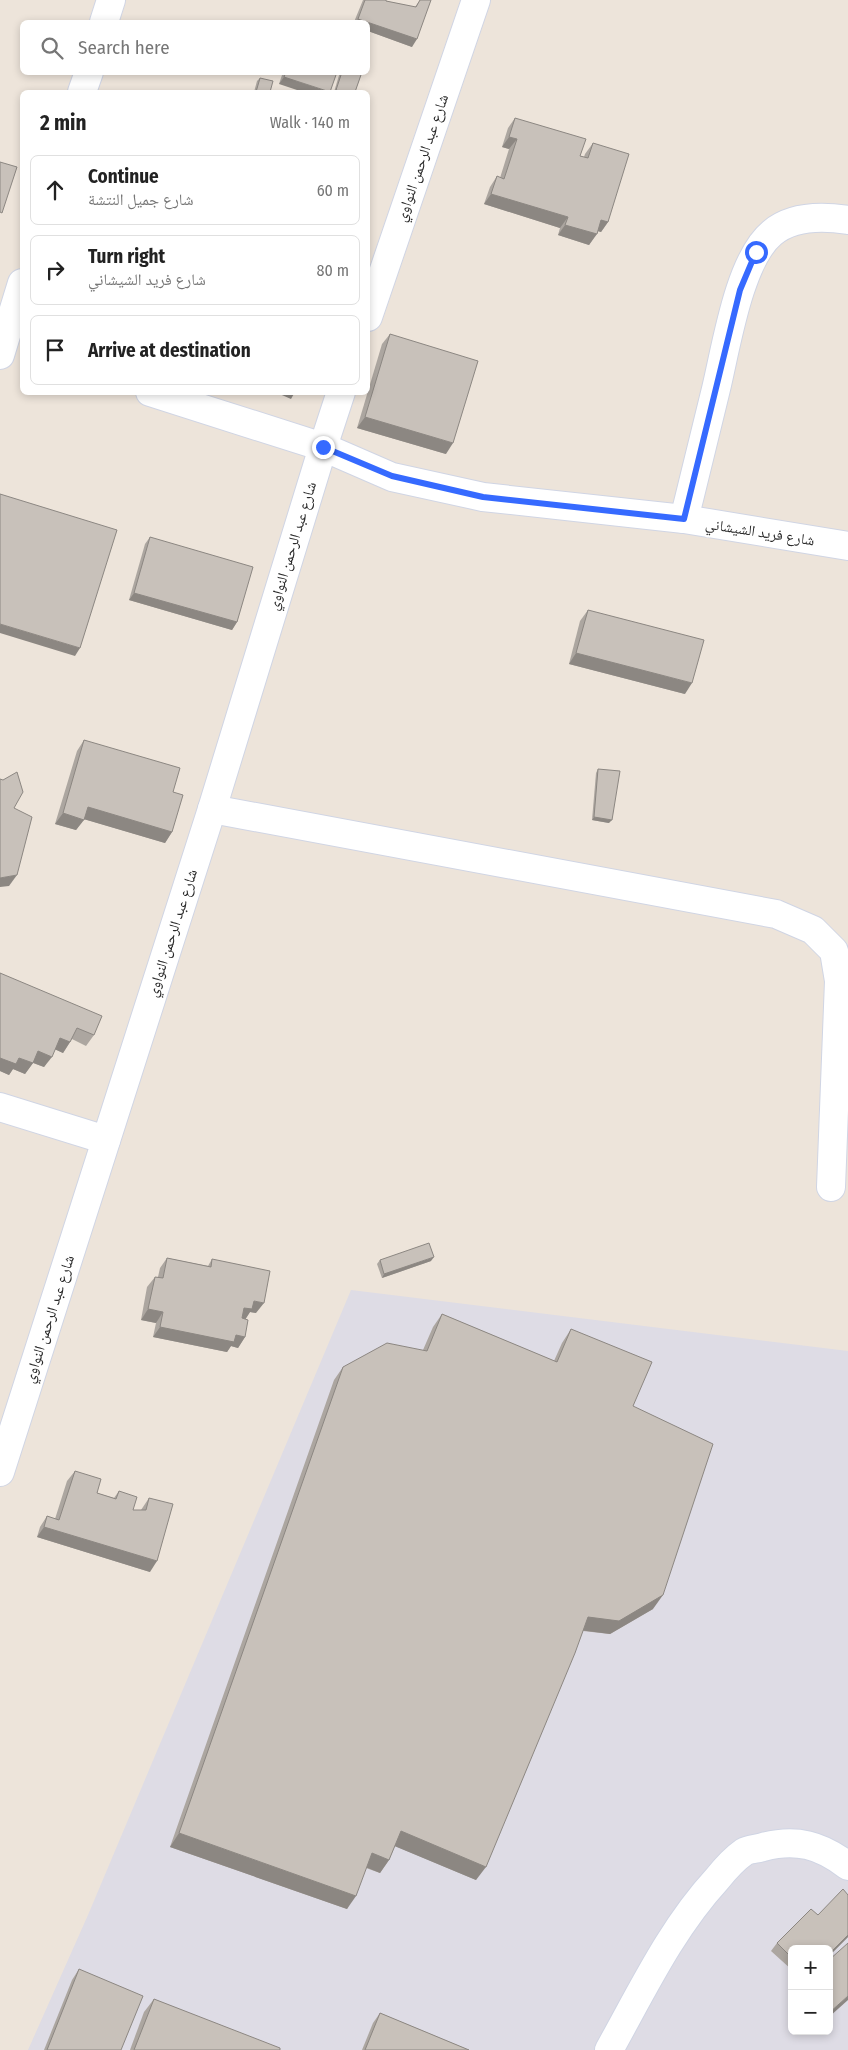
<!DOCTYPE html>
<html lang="en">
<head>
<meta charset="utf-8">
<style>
  :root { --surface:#fff; --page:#f2f2f2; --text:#222; --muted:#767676; --line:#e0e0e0 }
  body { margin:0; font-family:"Fira Sans Condensed","Noto Naskh Arabic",sans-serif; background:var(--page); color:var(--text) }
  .controls { position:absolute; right:15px; bottom:15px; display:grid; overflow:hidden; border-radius:8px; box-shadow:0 2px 8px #0003 }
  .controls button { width:45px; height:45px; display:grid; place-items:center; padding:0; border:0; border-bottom:1px solid var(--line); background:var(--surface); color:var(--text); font:25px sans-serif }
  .stop { position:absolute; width:15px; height:15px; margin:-11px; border:4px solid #366aff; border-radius:50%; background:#fff }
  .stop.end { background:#366aff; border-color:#fff; box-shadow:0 1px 5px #0008 }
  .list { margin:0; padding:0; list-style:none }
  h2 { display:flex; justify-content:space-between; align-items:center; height:65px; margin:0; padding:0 20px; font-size:21px }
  h2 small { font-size:16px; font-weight:400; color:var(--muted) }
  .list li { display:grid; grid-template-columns:32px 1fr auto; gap:15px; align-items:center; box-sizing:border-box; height:70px; margin:0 10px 10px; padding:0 10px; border:1px solid var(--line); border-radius:8px }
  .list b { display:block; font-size:19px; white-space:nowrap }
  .list p { margin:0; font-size:16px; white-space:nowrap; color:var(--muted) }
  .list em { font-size:16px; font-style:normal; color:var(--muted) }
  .icon { flex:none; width:28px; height:28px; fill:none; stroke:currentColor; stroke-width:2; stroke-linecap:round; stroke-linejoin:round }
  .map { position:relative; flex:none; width:848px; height:2050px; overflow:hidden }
  .search { position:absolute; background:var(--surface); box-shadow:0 2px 8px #0003; left:20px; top:20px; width:350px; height:55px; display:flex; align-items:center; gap:12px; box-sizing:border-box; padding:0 18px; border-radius:8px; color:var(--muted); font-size:19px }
  .panel { position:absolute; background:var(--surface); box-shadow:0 2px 8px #0003; left:20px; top:90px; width:350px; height:305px; border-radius:8px }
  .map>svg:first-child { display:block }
  .industrial { fill:#dedce5; fill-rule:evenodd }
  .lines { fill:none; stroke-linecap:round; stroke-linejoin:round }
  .street-casing { stroke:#d0d5e4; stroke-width:30 }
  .street { stroke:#fff; stroke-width:28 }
  .wall { fill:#aca6a0 }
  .shaded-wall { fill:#8c8782 }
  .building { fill:#c8c1ba; stroke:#8c8782 }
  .route { stroke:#366aff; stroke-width:6 }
  .labels { text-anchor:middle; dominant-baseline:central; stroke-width:4; stroke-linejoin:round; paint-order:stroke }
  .street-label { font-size:15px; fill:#2a2a2a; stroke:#fff }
</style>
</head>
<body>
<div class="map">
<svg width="848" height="2050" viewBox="0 0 848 2050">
  <rect width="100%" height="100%" fill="#ede4da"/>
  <path class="industrial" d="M351,1290L848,1351V2050H28L88,1915ZM792,1949H829V2031H792Z"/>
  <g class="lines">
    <g class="street-casing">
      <g id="street">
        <polyline points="104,22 111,0"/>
        <polyline points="82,92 89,72"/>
        <polyline points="368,317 476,0"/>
        <polyline points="0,355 22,283"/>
        <polyline points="150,392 323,447 392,477 483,497 684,519 848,546"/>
        <path d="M684,519C695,476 705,433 716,389C726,348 739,260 772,233C792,216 822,216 848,220"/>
        <polyline points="212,809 776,914 813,930 834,951 839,981 831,1187"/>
        <polyline points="0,1107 106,1140"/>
        <polyline points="0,1472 212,809 323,447 341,392"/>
        <path d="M609,2050C642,1991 671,1929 717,1879C725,1869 734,1859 744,1852C749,1849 757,1849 763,1847C796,1838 821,1845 848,1866"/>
      </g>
    </g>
    <use href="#street" class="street"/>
  </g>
  <g class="wall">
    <polygon points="363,0 386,0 386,1 415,7 420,0 412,47 368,31 368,22 354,22"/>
    <polygon points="283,72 337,72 279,84"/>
    <polygon points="340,72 362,72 355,92 334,92"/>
    <polygon points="260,78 270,92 254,92 257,81"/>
    <polygon points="515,118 580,156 584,157 585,154 593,143 608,222 601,232 598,231 589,245 558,235 560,228 484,204 490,187 497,176 500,178 509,149 502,147 508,128"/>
    <polygon points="390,334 446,454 357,428 382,344"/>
    <polygon points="150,537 237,622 232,630 129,600 145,544"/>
    <polygon points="588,610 685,694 569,664 580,621"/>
    <polygon points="84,740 173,792 172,832 165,843 84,819 76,830 55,824 77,751"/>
    <polygon points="598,769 609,823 592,820 596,773"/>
    <polygon points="0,973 94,1035 86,1046 72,1039 63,1053 55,1049 44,1067 33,1063 25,1074 13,1069 9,1075 0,1071"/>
    <polygon points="167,1258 208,1266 212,1259 256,1313 250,1312 245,1319 245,1337 238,1348 231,1346 227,1352 153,1337 156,1323 141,1320 147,1287 155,1277 158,1277 160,1268"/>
    <polygon points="380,1260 431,1261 382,1278 377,1264"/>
    <polygon points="442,1314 554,1361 562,1343 571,1329 633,1406 653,1609 610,1634 583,1631 476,1880 395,1846 389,1860 380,1873 366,1868 347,1909 170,1847 334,1380 343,1367 423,1350 433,1327"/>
    <polygon points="75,1471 97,1493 114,1498 119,1491 133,1510 141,1510 149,1498 150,1572 37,1537 40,1527 47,1516 55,1519 67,1481"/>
    <polygon points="818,1915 848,1937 829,1956 829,1949 792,1949 792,1970 771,1951 777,1943"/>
    <polygon points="79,1969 121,2050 44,2050 72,1980"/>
    <polygon points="154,1999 280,2050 130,2050 144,2012"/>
    <polygon points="380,2013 469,2050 362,2050 373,2023"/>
  </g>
  <g class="shaded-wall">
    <polygon points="358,19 417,39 412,47 368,31 368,22 356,22"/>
    <polygon points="284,77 330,92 303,92 279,84"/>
    <polygon points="509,137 517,139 509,149 502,147"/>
    <polygon points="491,194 568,217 560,228 484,204"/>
    <polygon points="601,220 608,222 601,232 594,230"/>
    <polygon points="565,225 597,234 589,245 558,235"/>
    <polygon points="275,392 295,392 291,399"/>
    <polygon points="365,417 453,443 446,454 357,428"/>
    <polygon points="134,593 237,622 232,630 129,600"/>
    <polygon points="0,624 80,648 75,656 0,633"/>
    <polygon points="576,653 692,683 685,694 569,664"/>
    <polygon points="88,807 172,832 165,843 80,818"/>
    <polygon points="63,813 84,820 76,830 55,824"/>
    <polygon points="594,817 612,820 609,823 592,820"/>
    <polygon points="17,875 9,886 0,887 0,878"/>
    <polygon points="60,1038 70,1042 63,1053 52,1048"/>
    <polygon points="38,1051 52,1057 44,1067 31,1062"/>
    <polygon points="0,1058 19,1058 33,1063 25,1074 13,1069 9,1075 0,1071"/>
    <polygon points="434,1257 431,1261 382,1278 384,1274"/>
    <polygon points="254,1301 264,1303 256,1313 250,1312 245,1320 237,1318 244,1308"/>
    <polygon points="148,1309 163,1312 156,1323 141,1320"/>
    <polygon points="160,1327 236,1335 245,1337 238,1348 231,1346 227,1352 153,1337"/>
    <polygon points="44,1527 157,1561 150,1572 37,1537"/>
    <polygon points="663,1595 653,1609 610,1634 579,1630 588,1617"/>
    <polygon points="401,1831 486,1867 476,1880 392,1845"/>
    <polygon points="179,1833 356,1896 347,1909 170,1847"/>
    <polygon points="372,1853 389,1860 380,1873 363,1866"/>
    <polygon points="848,1935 848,1937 829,1956 829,1954"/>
    <polygon points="848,1996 848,2000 829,2017 829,2013"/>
  </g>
  <g class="building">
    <polygon points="365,0 386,0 386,1 416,7 420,0 431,0 417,39 358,19"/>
    <polygon points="286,72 337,72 330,92 284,77"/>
    <polygon points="342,72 362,72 355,92 343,92 336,90"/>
    <polygon points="260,78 273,81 270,92 256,92"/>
    <polygon points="515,118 586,139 580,156 588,158 593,143 629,154 608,222 601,220 597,234 565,225 568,217 491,194 497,176 504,179 517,139 509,137"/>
    <polygon points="0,162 17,167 2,213 0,212"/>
    <polygon points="390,334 478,361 453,443 365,417"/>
    <polygon points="0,494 117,530 80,648 0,624"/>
    <polygon points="150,537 253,567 237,622 134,593"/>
    <polygon points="588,610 704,640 692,683 576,653"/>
    <polygon points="84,740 180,768 173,792 183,795 172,832 88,807 84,820 63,813"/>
    <polygon points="598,769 620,771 612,820 594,817"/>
    <polygon points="17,772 23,792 14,808 32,817 17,875 0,878 0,779 3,780"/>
    <polygon points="0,973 102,1016 94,1035 77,1028 70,1042 60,1038 52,1057 38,1051 33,1063 19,1058 16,1064 0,1058"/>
    <polygon points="429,1243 434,1257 384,1274 380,1260"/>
    <polygon points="167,1258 211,1267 212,1259 270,1271 264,1303 254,1301 252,1309 244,1308 242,1318 248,1320 245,1337 236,1335 234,1342 160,1327 163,1312 148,1309 155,1277 163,1278"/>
    <polygon points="442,1314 557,1362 571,1329 652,1362 633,1406 713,1444 663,1595 619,1621 588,1617 575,1653 486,1867 401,1831 389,1860 372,1853 356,1896 179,1833 343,1367 387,1343 427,1351"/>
    <polygon points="75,1471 101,1479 97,1493 116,1499 119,1491 137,1497 133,1510 146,1510 149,1498 173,1504 157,1561 44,1527 47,1516 59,1520"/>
    <polygon points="843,1889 848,1895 848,1935 829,1954 829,1949 792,1949 792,1958 777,1943 811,1909 818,1915"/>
    <polygon points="848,1943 848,1996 829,2013 829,1960"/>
    <polygon points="79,1969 143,1996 121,2050 47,2050"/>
    <polygon points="154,1999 280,2048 280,2050 134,2050"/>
    <polygon points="380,2013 469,2050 365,2050"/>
  </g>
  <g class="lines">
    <polyline class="route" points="323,447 392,476 483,497 684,519 740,290 756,252"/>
  </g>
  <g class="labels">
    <g class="street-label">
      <text transform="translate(422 158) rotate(-71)">شارع عبد الرحمن النواوي</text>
      <text transform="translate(760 532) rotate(9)">شارع فريد الشيشاني</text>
      <text transform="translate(292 546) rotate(-73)">شارع عبد الرحمن النواوي</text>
      <text transform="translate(172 933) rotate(-72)">شارع عبد الرحمن النواوي</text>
      <text transform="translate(49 1319) rotate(-72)">شارع عبد الرحمن النواوي</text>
    </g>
  </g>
</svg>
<div class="controls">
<button>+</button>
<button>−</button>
</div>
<div class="stop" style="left:756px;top:252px"></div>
<div class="stop end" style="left:323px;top:447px"></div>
<div class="search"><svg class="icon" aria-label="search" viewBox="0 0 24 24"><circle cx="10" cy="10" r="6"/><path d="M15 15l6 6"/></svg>Search here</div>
<section class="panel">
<h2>2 min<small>Walk · 140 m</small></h2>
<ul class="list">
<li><svg class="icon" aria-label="ahead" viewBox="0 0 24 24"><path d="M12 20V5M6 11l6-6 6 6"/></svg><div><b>Continue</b><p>شارع جميل النتشة</p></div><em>60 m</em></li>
<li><svg class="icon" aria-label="right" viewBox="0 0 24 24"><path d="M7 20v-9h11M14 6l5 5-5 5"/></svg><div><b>Turn right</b><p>شارع فريد الشيشاني</p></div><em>80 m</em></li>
<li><svg class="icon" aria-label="arrive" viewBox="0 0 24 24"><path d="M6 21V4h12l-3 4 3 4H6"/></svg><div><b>Arrive at destination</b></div></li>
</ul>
</section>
</div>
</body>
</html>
